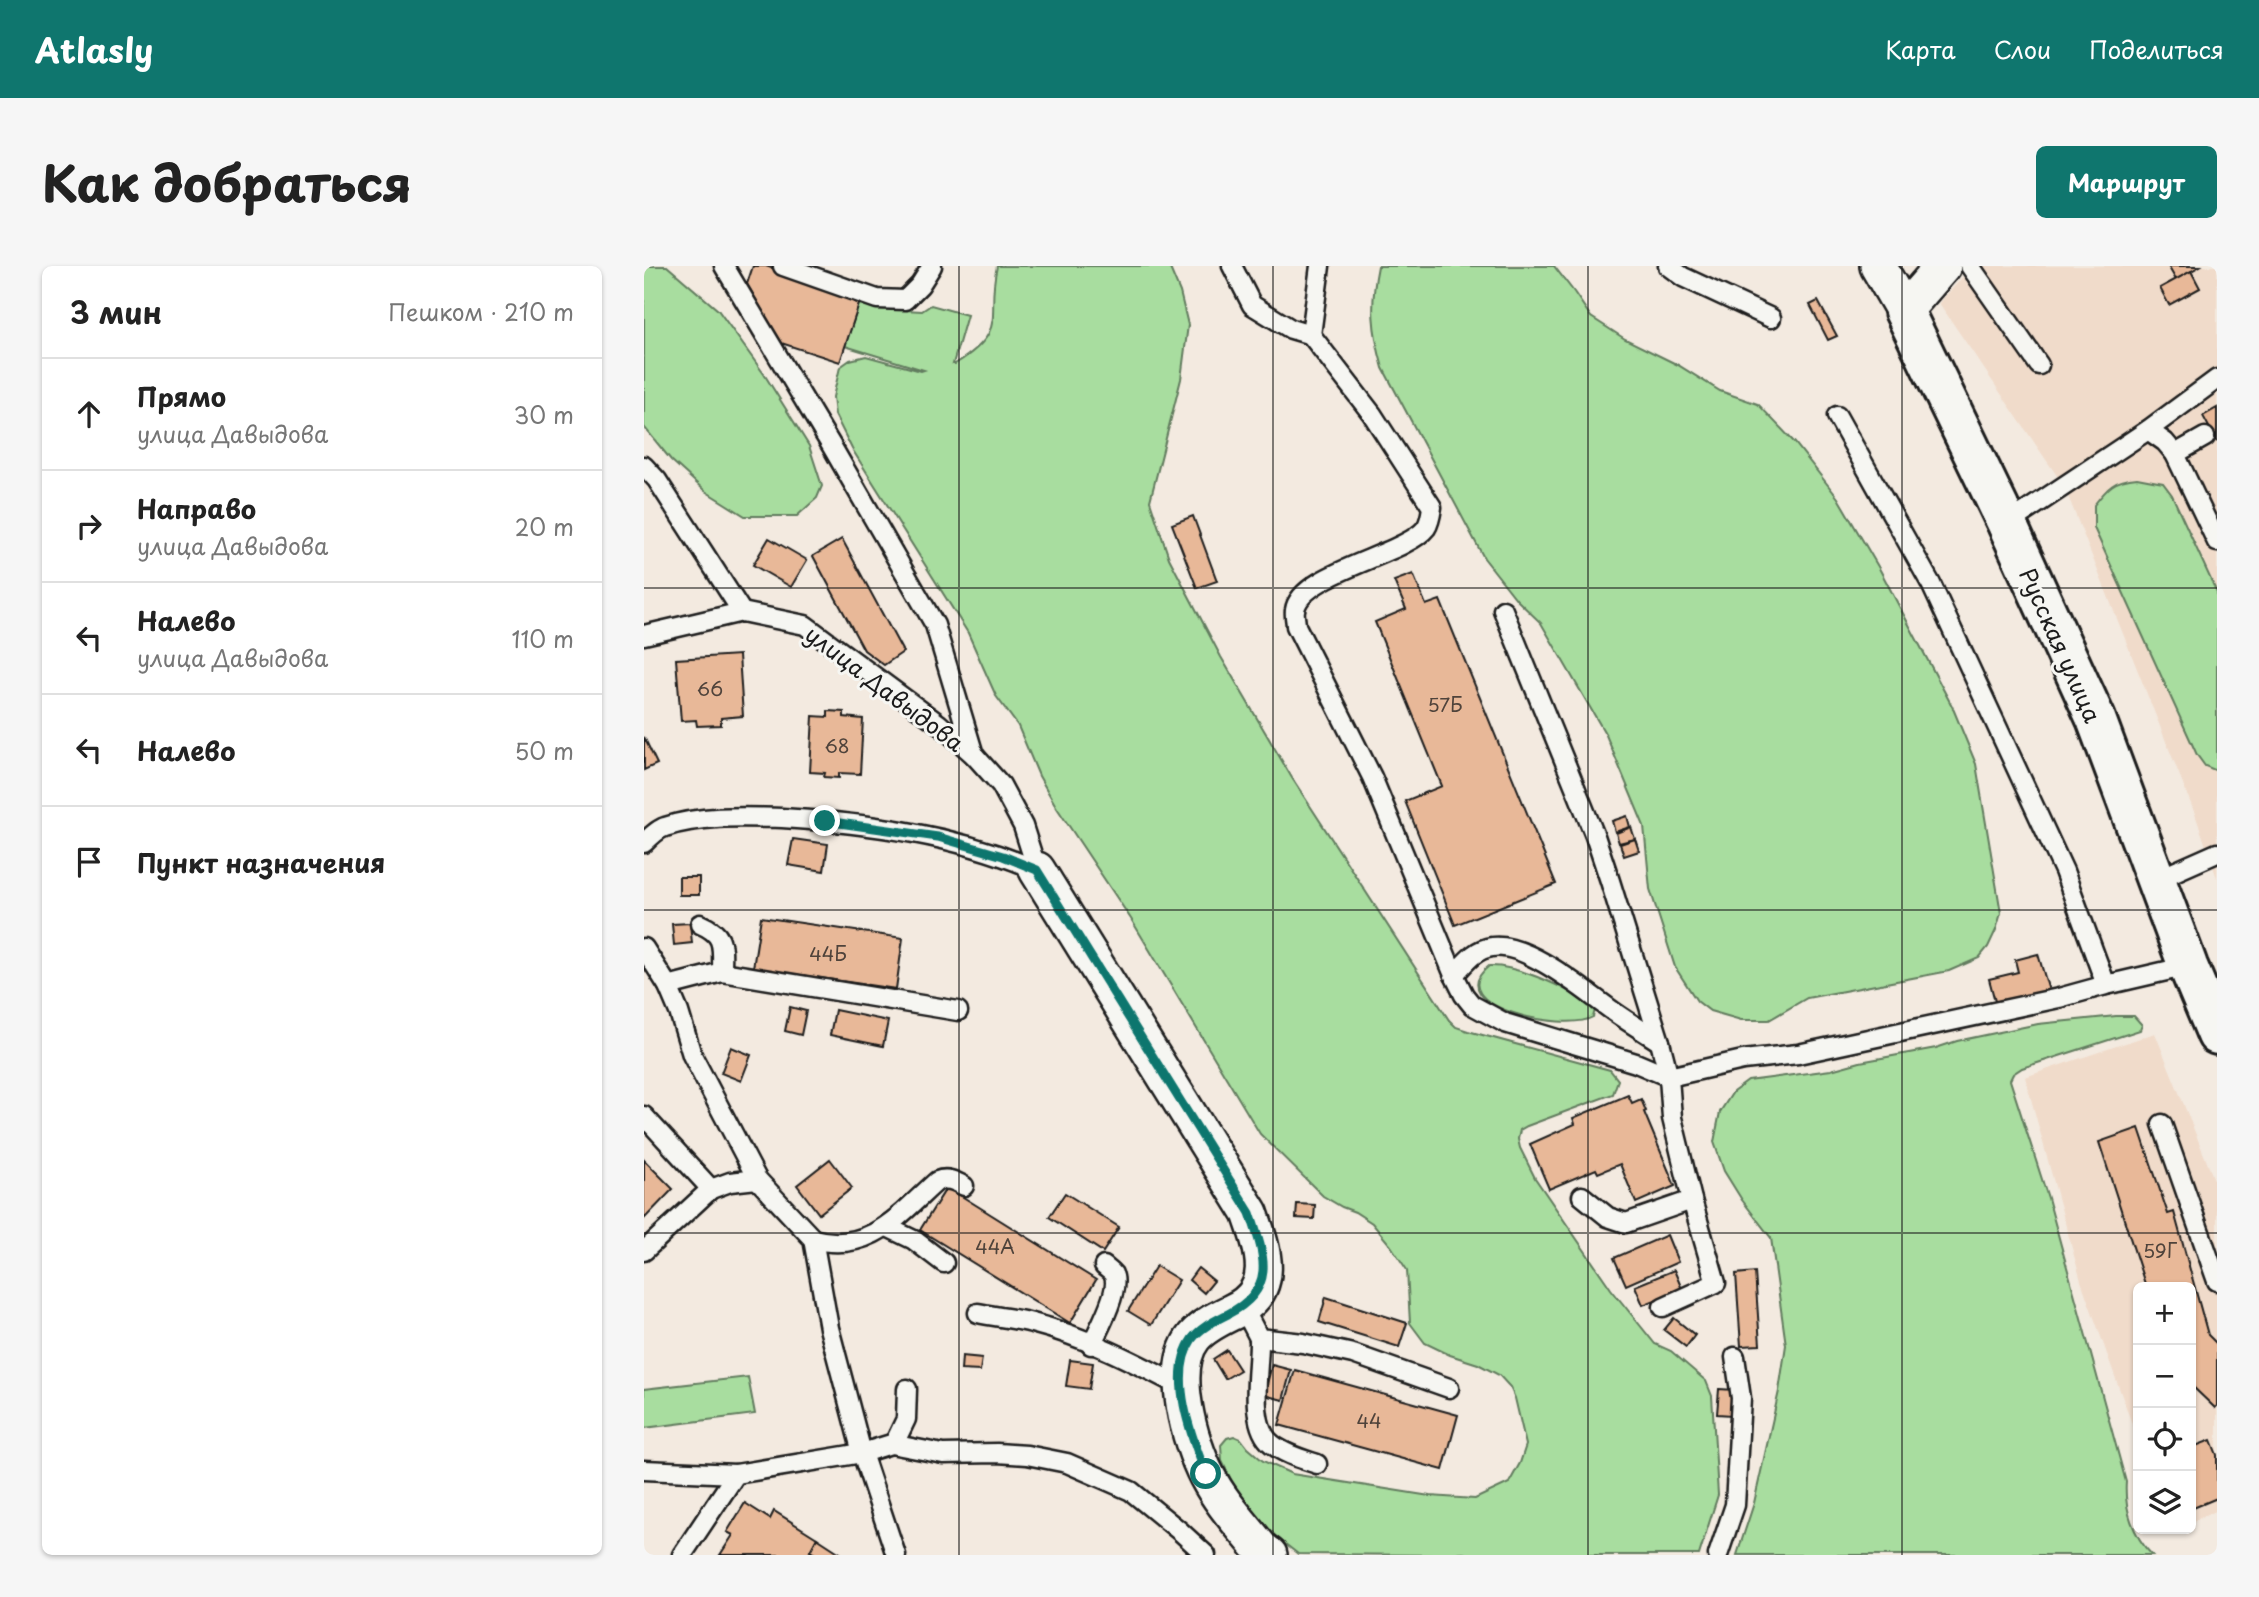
<!DOCTYPE html>
<html lang="ru">
<head>
<meta charset="utf-8">
<style>
  :root { --surface:#fff; --page:#f6f6f6; --text:#222; --muted:#767676; --line:#e0e0e0; --accent:#0f766e }
  body { margin:0; font-family:"Playpen Sans",sans-serif; background:var(--page); color:var(--text) }
  .controls { position:absolute; right:21px; bottom:21px; display:grid; overflow:hidden; border-radius:10px; box-shadow:0 2px 5px #0004 }
  .controls button { width:63px; height:63px; display:grid; place-items:center; padding:0; border:0; border-bottom:2px solid var(--line); background:var(--surface); color:var(--text); font:35px sans-serif }
  .stop { position:absolute; width:21px; height:21px; margin:-16px; border:5px solid #0f766e; border-radius:50%; background:#fff }
  .stop.end { background:#0f766e; border-color:#fff; box-shadow:0 2px 7px #0008 }
  .list { margin:0; padding:0; list-style:none }
  h2 { display:flex; justify-content:space-between; align-items:center; height:91px; margin:0; padding:0 28px; font-size:30px }
  h2 small { font-size:23px; font-weight:400; color:var(--muted) }
  .list li { display:grid; grid-template-columns:46px 1fr auto; gap:21px; align-items:center; box-sizing:border-box; height:112px; padding:0 28px; border-top:2px solid var(--line) }
  .list b { display:block; font-size:26px; white-space:nowrap }
  .list p { margin:0; font-size:23px; white-space:nowrap; color:var(--muted) }
  .list em { font-size:23px; font-style:normal; color:var(--muted) }
  .icon { flex:none; width:38px; height:38px; fill:none; stroke:currentColor; stroke-width:2; stroke-linecap:round; stroke-linejoin:round }
  .map { position:relative; flex:none; width:1573px; height:1289px; overflow:hidden; border-radius:10px }
  header { display:flex; align-items:center; gap:42px; box-sizing:border-box; height:98px; padding:0 35px; background:var(--accent); color:#fff }
  header strong { font-size:33px }
  nav { display:flex; gap:38px; margin-inline-start:auto; font-size:24px }
  .intro { display:flex; align-items:center; justify-content:space-between; box-sizing:border-box; height:168px; padding:0 42px }
  h1 { margin:0; font-size:49px }
  .button { padding:18px 32px; border-radius:10px; background:var(--accent); color:#fff; font-size:24px; font-weight:700 }
  main { display:flex; gap:42px; padding:0 42px }
  aside { flex:1; background:var(--surface); border-radius:10px; box-shadow:0 2px 5px #0004 }
  .map>svg:first-child { display:block }
  .built { fill:#f0dbca }
  .green { fill:#a8dd9f; stroke:#627c5e; stroke-width:2 }
  .building { fill:#e8b898; stroke:#1c1c1c; stroke-width:2 }
  .lines { fill:none; stroke-linecap:round; stroke-linejoin:round }
  .lane-casing { stroke:#1c1c1c; stroke-width:23 }
  .street-casing { stroke:#1c1c1c; stroke-width:40 }
  .secondary-casing { stroke:#1c1c1c; stroke-width:44 }
  .lane { stroke:#f6f6f2; stroke-width:18 }
  .street { stroke:#f6f6f2; stroke-width:35 }
  .secondary { stroke:#f6f6f2; stroke-width:38 }
  .route { stroke:#0f766e; stroke-width:9 }
  .grid { fill:none; stroke:#1c1c1c; stroke-width:2; stroke-opacity:0.55 }
  .labels { text-anchor:middle; dominant-baseline:central; stroke-width:6; stroke-linejoin:round; paint-order:stroke }
  .number-label { font-size:19px; fill:#4f433b }
  .street-label { font-size:23px; fill:#1c1c1c; stroke:#f6f6f2 }
</style>
</head>
<body>
<header>
<strong>Atlasly</strong>
<nav><a>Карта</a><a>Слои</a><a>Поделиться</a></nav>
</header>
<div class="intro"><h1>Как добраться</h1><a class="button">Маршрут</a></div>
<main>
<aside>
<h2>3 мин<small>Пешком · 210 m</small></h2>
<ul class="list">
<li><svg class="icon" aria-label="ahead" viewBox="0 0 24 24"><path d="M12 20V5M6 11l6-6 6 6"/></svg><div><b>Прямо</b><p>улица Давыдова</p></div><em>30 m</em></li>
<li><svg class="icon" aria-label="right" viewBox="0 0 24 24"><path d="M7 20v-9h11M14 6l5 5-5 5"/></svg><div><b>Направо</b><p>улица Давыдова</p></div><em>20 m</em></li>
<li><svg class="icon" aria-label="left" viewBox="0 0 24 24"><path d="M17 20v-9H6M10 6l-5 5 5 5"/></svg><div><b>Налево</b><p>улица Давыдова</p></div><em>110 m</em></li>
<li><svg class="icon" aria-label="left" viewBox="0 0 24 24"><path d="M17 20v-9H6M10 6l-5 5 5 5"/></svg><div><b>Налево</b></div><em>50 m</em></li>
<li><svg class="icon" aria-label="arrive" viewBox="0 0 24 24"><path d="M6 21V4h12l-3 4 3 4H6"/></svg><div><b>Пункт назначения</b></div></li>
</ul>
</aside>
<div class="map">
<svg width="1573" height="1289" viewBox="0 0 1573 1289">
  <rect width="100%" height="100%" fill="#f3eae0"/>
  <filter id="ink" filterUnits="userSpaceOnUse"><feTurbulence type="fractalNoise" baseFrequency=".0143" numOctaves="2"/><feDisplacementMap in="SourceGraphic" scale="14" xChannelSelector="R" yChannelSelector="G"/><feConvolveMatrix kernelMatrix="1 2 1 2 8 2 1 2 1" color-interpolation-filters="sRGB"/></filter>
  <g filter="url(#ink)">
    <g class="built">
      <polygon points="1329,0 1573,0 1573,612 1551,548 1420,220 1295,37"/>
      <polygon points="1511,767 1573,921 1573,1244 1547,1256 1547,1021 1494,1021 1494,1175 1437,1015 1381,811"/>
    </g>
    <g class="green">
      <polygon points="0,0 23,0 74,44 120,108 165,180 178,220 173,232 153,250 101,250 61,225 27,194 0,161"/>
      <path d="M353,0H525L536,26L544,59L537,113L506,235L525,292L577,391L648,512L805,754L812,761L824,765L966,804L974,814L969,828L883,860L876,864L874,873L876,882L891,912L967,1023L1011,1078L1027,1085L1062,1115L1068,1130L1074,1229L1055,1289H825L819,1287L799,1289L654,1288L631,1270L594,1228L578,1195L577,1179L583,1172L590,1170L597,1173L604,1182L619,1195L648,1208L786,1230L831,1233L865,1217L876,1197L882,1179L871,1132L866,1121L855,1109L834,1098L806,1089L781,1077L766,1057L763,1004L747,980L728,957L711,946L698,941L679,930L616,868L487,653L413,542L395,510L374,460L352,430L324,367L208,183L191,149L189,131L196,101L206,94L222,90L277,105L280,104L201,80L216,35L242,43L278,45L287,39L323,49L309,98H311C367,63 341,51 353,0Z"/>
      <path d="M734,0H910L930,26L947,51L981,73L1034,99L1076,125L1114,138L1151,177L1194,232L1236,304L1308,440L1332,498L1357,647L1352,664L1344,681L1335,692L1305,705L1163,732L1125,754H1097L1066,745L1053,735L1031,701L1006,623L1000,560L962,469L897,357L873,334L840,292L739,102C728,64 726,39 734,0Z"/>
      <path d="M1493,212L1519,217L1528,229L1573,327V505L1561,500L1553,489L1450,262V239C1464,221 1470,214 1493,212Z"/>
      <path d="M845,700C873,699 931,724 951,744L949,751C921,767 795,740 845,700Z"/>
      <path d="M1472,750H1490L1498,759L1496,764L1378,802L1369,808L1366,814L1404,932L1482,1216C1480,1242 1489,1270 1508,1289H1093L1110,1237L1135,1125L1142,1079L1127,972L1098,934L1080,905L1070,876L1076,846L1089,826L1104,815L1187,804L1216,796L1292,782L1313,775L1394,758Z"/>
      <polygon points="104,1111 111,1148 0,1162 0,1123"/>
    </g>
    <g class="building">
      <polygon points="109,0 122,0 216,35 196,96 137,77 103,18"/>
      <polygon points="1524,0 1556,0 1532,14"/>
      <polygon points="1547,5 1556,22 1525,39 1516,22"/>
      <polygon points="1174,35 1193,70 1184,74 1166,39"/>
      <polygon points="1573,142 1573,176 1559,150"/>
      <polygon points="549,250 573,315 553,322 528,258"/>
      <polygon points="125,272 163,294 147,321 109,299"/>
      <polygon points="198,273 259,386 240,399 220,384 169,290"/>
      <polygon points="769,308 782,339 796,334 912,618 811,659 761,535 798,520 731,356 762,343 750,315"/>
      <polygon points="95,389 99,450 77,452 77,459 53,460 52,454 37,455 32,393"/>
      <polygon points="184,445 200,446 200,451 219,453 216,508 195,507 195,512 180,511 181,507 166,506 169,450 184,451"/>
      <polygon points="0,471 13,498 0,504"/>
      <polygon points="983,550 986,561 971,566 968,555"/>
      <polygon points="987,561 991,573 975,577 972,567"/>
      <polygon points="149,573 184,578 180,605 144,599"/>
      <polygon points="991,573 995,585 980,590 976,578"/>
      <rect x="35" y="611" width="20" height="18"/>
      <polygon points="117,651 259,672 252,723 109,702"/>
      <polygon points="46,657 48,677 30,679 28,658"/>
      <polygon points="1394,688 1405,725 1352,739 1345,713 1374,706 1371,694"/>
      <polygon points="146,741 162,745 157,769 141,765"/>
      <polygon points="191,744 244,755 239,780 186,769"/>
      <polygon points="87,781 107,789 97,815 77,807"/>
      <polygon points="984,829 988,837 997,833 1002,845 1000,846 1031,920 992,937 976,898 954,907 952,903 905,923 886,878 931,858 929,852"/>
      <polygon points="1495,862 1524,948 1530,946 1564,1069 1573,1078 1573,1140 1571,1142 1547,1119 1547,1021 1502,1021 1455,876"/>
      <polygon points="186,893 208,922 175,948 153,919"/>
      <polygon points="0,894 29,923 0,953"/>
      <polygon points="303,921 452,1014 426,1057 276,964"/>
      <polygon points="421,927 475,961 459,986 405,951"/>
      <polygon points="653,938 671,939 670,953 652,952"/>
      <polygon points="1023,969 1034,996 982,1019 970,992"/>
      <polygon points="512,1000 535,1014 507,1059 484,1045"/>
      <polygon points="554,1002 570,1015 560,1027 545,1014"/>
      <polygon points="1030,1004 1038,1023 999,1039 991,1020"/>
      <polygon points="1111,1006 1116,1079 1097,1080 1092,1008"/>
      <polygon points="682,1031 763,1057 755,1081 675,1056"/>
      <polygon points="1030,1052 1051,1069 1042,1081 1020,1064"/>
      <polygon points="583,1084 596,1104 581,1113 569,1093"/>
      <polygon points="318,1090 338,1092 336,1105 317,1104"/>
      <polygon points="426,1094 449,1097 445,1123 422,1120"/>
      <polygon points="628,1099 647,1104 639,1134 620,1129"/>
      <polygon points="651,1104 814,1149 799,1204 635,1159"/>
      <polygon points="1075,1123 1090,1124 1088,1149 1073,1148"/>
      <polygon points="1567,1174 1573,1189 1573,1232 1547,1243 1547,1175 1549,1181"/>
      <polygon points="101,1237 126,1253 130,1245 173,1272 166,1285 173,1289 76,1289 89,1269 83,1266"/>
      <polygon points="173,1272 199,1289 173,1289 166,1285"/>
    </g>
    <g class="lines">
      <g class="lane-casing">
        <g id="lane">
          <polyline points="80,0 187,179 291,359 330,489"/>
          <polyline points="139,0 233,33 261,34 276,19 288,0"/>
          <path d="M588,0L608,39L647,63L667,69L728,148L788,241C787,248 786,256 782,262C761,289 656,307 651,344C650,349 652,355 652,360L728,511L810,709L820,729L828,739L861,757L992,797L1025,811L1099,794L1154,788L1415,732L1462,719L1544,700"/>
          <polyline points="1024,0 1039,11 1127,52"/>
          <polyline points="1326,0 1395,99"/>
          <polyline points="667,69 676,0"/>
          <polyline points="1193,150 1287,318 1420,605 1462,719"/>
          <polyline points="1504,164 1521,176 1531,188 1573,276"/>
          <polyline points="1531,188 1561,171"/>
          <polyline points="0,200 13,214 98,346"/>
          <polyline points="1363,258 1504,164 1573,113"/>
          <polyline points="859,344 951,570 966,615 1016,776 1025,811 1028,852 1048,934 1072,1017 1019,1041"/>
          <polyline points="0,369 98,346 161,359 295,458 330,489 357,519 379,560 393,604"/>
          <path d="M0,577C6,571 14,563 21,561C57,549 100,551 138,552C224,557 313,569 393,604"/>
          <polyline points="1512,614 1573,587"/>
          <path d="M56,658C82,669 78,681 78,706"/>
          <polyline points="0,682 24,720 35,746 48,789 113,913 169,973 185,1062 218,1187 252,1289"/>
          <path d="M810,709C821,697 831,683 848,681C881,676 936,721 962,740C979,753 998,764 1016,776"/>
          <polyline points="24,720 78,706 314,745"/>
          <polyline points="0,850 67,923"/>
          <polyline points="1518,858 1573,1015"/>
          <polyline points="938,930 964,951 982,957 1048,934"/>
          <polyline points="243,961 270,974 300,997"/>
          <path d="M169,973C226,988 255,949 293,915C303,911 311,915 320,920"/>
          <polyline points="0,985 67,923 86,916 113,913"/>
          <polyline points="599,1041 615,1072 659,1077 709,1088 805,1122"/>
          <path d="M334,1047C352,1051 370,1052 388,1057C440,1070 490,1096 538,1121"/>
          <path d="M615,1072C616,1101 603,1158 628,1178C640,1188 658,1193 673,1198"/>
          <path d="M447,1079C454,1065 477,1022 469,1008C467,1005 463,1003 460,1000"/>
          <polyline points="250,1178 262,1153 263,1123"/>
          <polyline points="0,1204 92,1208 218,1187 247,1178 299,1188 353,1187 383,1189 423,1197 487,1225 537,1266 562,1289"/>
          <polyline points="38,1289 92,1208"/>
          <polyline points="1074,1289 1091,1239 1097,1132 1091,1091"/>
        </g>
      </g>
      <g class="street-casing">
        <g id="street">
          <polyline points="1234,0 1260,45 1299,0"/>
          <path d="M393,604L606,947C619,984 634,1023 590,1045C576,1052 560,1059 550,1071C524,1103 546,1177 563,1210C577,1237 598,1259 617,1283L625,1289"/>
        </g>
      </g>
      <g class="secondary-casing">
        <polyline id="secondary" points="1260,45 1363,258 1452,453 1544,700 1573,769"/>
      </g>
      <use href="#lane" class="lane"/>
      <use href="#street" class="street"/>
      <use href="#secondary" class="secondary"/>
    </g>
  </g>
  <g class="lines" filter="url(#ink)">
    <path class="route" d="M181,555L294,571L359,590L393,604L606,947C621,991 633,1023 584,1048C571,1055 557,1061 548,1073C523,1109 548,1172 562,1208"/>
  </g>
  <path class="grid" d="M315,0V1289M629,0V1289M944,0V1289M1258,0V1289M0,322H1573M0,644H1573M0,967H1573"/>
  <g class="labels">
    <g class="number-label">
      <text x="66" y="422">66</text>
      <text x="801" y="438">57Б</text>
      <text x="193" y="479">68</text>
      <text x="184" y="687">44Б</text>
      <text x="351" y="980">44А</text>
      <text x="1516" y="984">59Г</text>
      <text x="725" y="1154">44</text>
    </g>
    <g class="street-label">
      <text transform="translate(1417 379) rotate(66)">Русская улица</text>
      <text transform="translate(241 422) rotate(37)">улица Давыдова</text>
    </g>
  </g>
</svg>
<div class="controls">
<button>+</button>
<button>−</button>
<button><svg class="icon" aria-label="locate" viewBox="0 0 24 24"><circle cx="12" cy="12" r="6"/><path d="M12 2v4M12 18v4M2 12h4M18 12h4"/></svg></button>
<button><svg class="icon" aria-label="layers" viewBox="0 0 24 24"><path d="M12 4l9 5-9 5-9-5zM3 14l9 5 9-5"/></svg></button>
</div>
<div class="stop" style="left:562px;top:1208px"></div>
<div class="stop end" style="left:181px;top:555px"></div>
</div>
</main>
</body>
</html>
